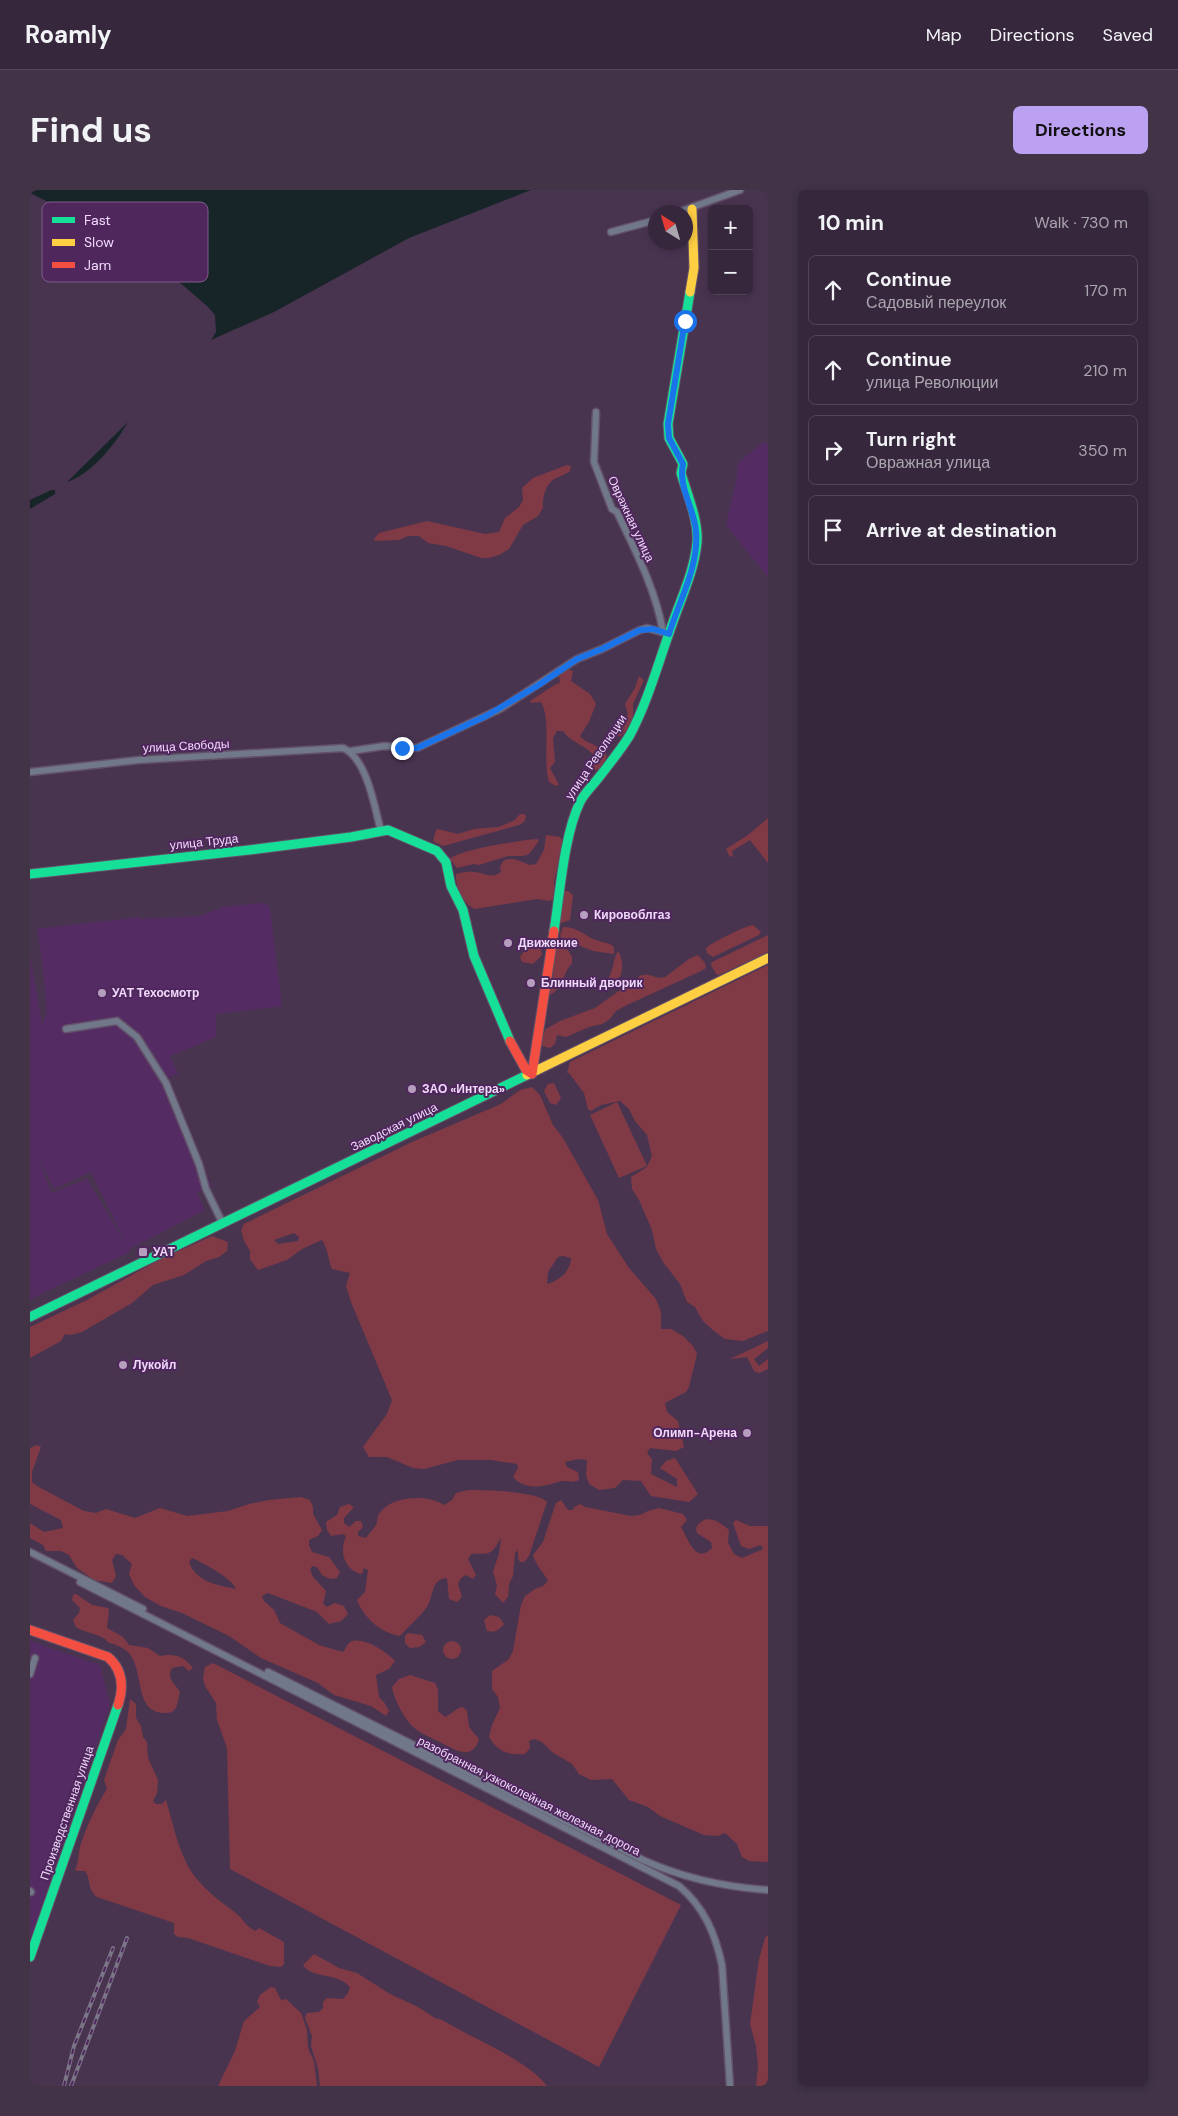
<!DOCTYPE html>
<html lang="en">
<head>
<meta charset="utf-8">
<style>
  :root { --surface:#37273c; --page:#423347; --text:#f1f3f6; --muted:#aaa5af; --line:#514456; --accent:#bca0f2 }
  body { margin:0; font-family:"DM Sans",sans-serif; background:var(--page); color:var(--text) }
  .controls { position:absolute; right:15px; top:15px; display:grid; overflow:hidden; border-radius:8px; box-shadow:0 2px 8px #0003 }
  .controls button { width:45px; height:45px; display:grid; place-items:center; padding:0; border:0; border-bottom:1px solid var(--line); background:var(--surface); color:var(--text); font:25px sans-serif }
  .compass { position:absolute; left:618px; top:15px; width:45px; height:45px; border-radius:50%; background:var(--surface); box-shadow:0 2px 8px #0003; rotate:323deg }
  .stop { position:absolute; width:15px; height:15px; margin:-11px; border:4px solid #1a73e8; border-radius:50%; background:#fff }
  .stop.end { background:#1a73e8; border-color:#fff; box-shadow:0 1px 5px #0008 }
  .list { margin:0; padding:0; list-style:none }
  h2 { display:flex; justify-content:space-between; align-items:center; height:65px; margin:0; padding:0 20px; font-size:21px }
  h2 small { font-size:16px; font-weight:400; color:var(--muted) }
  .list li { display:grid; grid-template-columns:32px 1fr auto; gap:15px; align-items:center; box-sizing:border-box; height:70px; margin:0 10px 10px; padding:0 10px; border:1px solid var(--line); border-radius:8px }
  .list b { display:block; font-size:19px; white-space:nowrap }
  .list p { margin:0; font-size:16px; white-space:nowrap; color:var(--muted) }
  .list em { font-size:16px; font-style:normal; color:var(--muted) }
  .icon { flex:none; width:28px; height:28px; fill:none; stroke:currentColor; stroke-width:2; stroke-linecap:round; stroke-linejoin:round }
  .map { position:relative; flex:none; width:738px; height:1896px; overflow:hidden; border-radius:8px }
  header { display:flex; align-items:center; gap:30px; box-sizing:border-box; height:70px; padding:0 25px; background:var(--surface); border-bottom:1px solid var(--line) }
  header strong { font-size:24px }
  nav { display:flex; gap:28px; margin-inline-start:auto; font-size:18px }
  .intro { display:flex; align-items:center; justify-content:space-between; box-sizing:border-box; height:120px; padding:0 30px }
  h1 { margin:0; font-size:35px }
  .button { padding:12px 22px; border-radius:8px; background:var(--accent); color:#111; font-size:18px; font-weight:700 }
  main { display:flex; gap:30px; padding:0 30px }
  aside { flex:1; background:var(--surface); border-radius:8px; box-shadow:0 2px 8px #0003 }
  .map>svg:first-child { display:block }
  .built { fill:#552b64; fill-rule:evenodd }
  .green { fill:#803a45; fill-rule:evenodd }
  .water { fill:#172528 }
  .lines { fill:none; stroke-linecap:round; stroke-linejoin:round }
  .street-casing { stroke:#635169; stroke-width:9 }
  .fast-casing { stroke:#635169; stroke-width:11 }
  .slow-casing { stroke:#635169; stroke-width:11 }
  .jam-casing { stroke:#635169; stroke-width:11 }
  .street { stroke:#71788a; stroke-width:6 }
  .fast { stroke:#16e098; stroke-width:9 }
  .slow { stroke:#ffcf43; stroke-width:9 }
  .jam { stroke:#f24e42; stroke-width:9 }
  .rail-casing { stroke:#7b7588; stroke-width:4 }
  .rail { stroke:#4f275d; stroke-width:2; stroke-dasharray:5.5; stroke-linecap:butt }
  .route { stroke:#1a73e8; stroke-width:6 }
  .poi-dot { fill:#b69fbe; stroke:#4f275d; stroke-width:2 }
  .labels { text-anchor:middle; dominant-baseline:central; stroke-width:4; stroke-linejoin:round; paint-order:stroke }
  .street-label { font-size:12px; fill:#f0d9fa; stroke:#4f275d }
  .poi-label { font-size:12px; font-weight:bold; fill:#f0d9fa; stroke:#4f275d; text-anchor:start }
  .key { fill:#4f275d; stroke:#7f5c8c; stroke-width:1 }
  .key-label { font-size:14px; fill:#f0d9fa }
</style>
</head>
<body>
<header>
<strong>Roamly</strong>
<nav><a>Map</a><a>Directions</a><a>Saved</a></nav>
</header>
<div class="intro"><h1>Find us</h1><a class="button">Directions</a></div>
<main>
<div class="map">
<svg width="738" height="1896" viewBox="0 0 738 1896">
  <rect width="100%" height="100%" fill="#493450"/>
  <g class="built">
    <polygon points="734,252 738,254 738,387 696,335 707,288 708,273"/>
    <path d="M230,713L238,715L240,719L252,816L186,824V847L140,866L148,884L138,888L182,996L167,1003L175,1020L99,1059L100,1062L0,1109V766L12,835L17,822L12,768L7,739L110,727L111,729L170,726L193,717ZM9,968L24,999L61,982L97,1056L57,989L21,1003Z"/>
    <polygon points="0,1451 70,1475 80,1515 0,1751"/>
  </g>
  <g class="green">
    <path d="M537,275L541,276L540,281C535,285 526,287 522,291C515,296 512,310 513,318L508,326L493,335L479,359L469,365L459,368H451L416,356L398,353L389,346H378L369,350L345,351L344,349L349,343L397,331L455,344L469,342L475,328L489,317L493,310L492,298L503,288Z"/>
    <path d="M536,479L543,481L541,491L560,504L566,514L559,532L550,546C556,554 570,554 577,566C574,573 571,581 563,580L562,577L567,570C560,556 542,554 533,541H527L523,548L525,572L520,578L529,595L526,596L519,592C512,568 522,531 511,512L501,513L500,511L526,494L530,493L529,485L532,481Z"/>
    <polygon points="609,486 614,490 603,514 603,525 599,538 590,547 586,544 598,524 595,514 605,498"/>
    <polygon points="490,624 494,624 496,626 494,632 489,635 413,656 403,651 406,640 408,639 428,644 444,639 469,637 485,630"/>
    <polygon points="738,628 738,673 720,650 702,661 703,666 700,667 696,659 718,645"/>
    <path d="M516,645L530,647L533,652L524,692L525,704L523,709L519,711L507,709L445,719C433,714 425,696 426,684C431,683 437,681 443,682C455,682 460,690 471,682L470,677L473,671C484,666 490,672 500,675L506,674L514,660Z"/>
    <path d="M507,649L509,651L499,664L493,666H478L449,675L444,674L427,678L420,669C428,660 492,650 507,649Z"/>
    <polygon points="534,701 538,701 543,705 540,730 531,733 529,731"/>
    <path d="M723,735L731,742L729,745L683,767L677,763L676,758C681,753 717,735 723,735Z"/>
    <path d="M533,737C546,736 555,746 566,750C573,753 579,752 584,757V764L563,761L533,749L530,746Z"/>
    <polygon points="738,745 738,762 689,785 686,784 681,775 682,772"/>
    <polygon points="503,755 511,759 512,765 503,774 492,772 490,767 495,760"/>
    <path d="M529,757L538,760L542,767V773C532,784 534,799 518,806L523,788L524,760Z"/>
    <path d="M588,761C594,771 595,790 581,793L579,787C584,778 583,769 588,761Z"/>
    <path d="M668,765L675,773L676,778L671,781L595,816L586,821L580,829L572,834L559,837L536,847L527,845L525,854L520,858L512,856L510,853L516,839L530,831L565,818L610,786C621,782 625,790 635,787L659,769Z"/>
    <polygon points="738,775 738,1141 713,1151 695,1149 684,1141 673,1131 665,1117 657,1112 650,1094 633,1072 626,1059 622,1040 609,1010 602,999 601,987 617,977 622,966 617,945 605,931 599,919 590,911 571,915 561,921 558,919 554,903 539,883 537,883 540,872"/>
    <polygon points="524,893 531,908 526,915 520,913 514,901 518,894"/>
    <path d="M502,897L510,905L523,935L533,948L568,1010L577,1044L599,1078L626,1109L631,1122V1139H641L653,1146L663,1156L667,1164L659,1197L656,1202L635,1213L637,1222L648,1231L654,1257L646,1261L620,1258L617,1263L622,1269L621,1284L647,1297V1289L630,1278L636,1271L645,1268L668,1304L659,1312L621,1306L611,1291L593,1290L585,1298L569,1300L559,1294L556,1285L557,1270L548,1269L535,1272L537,1277L548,1282L549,1290C543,1293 540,1291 533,1291C528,1291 523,1294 517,1295C504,1298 492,1297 483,1287L488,1278L487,1274L461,1270H428L394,1279L383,1278L357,1267H339L333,1257L357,1224L362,1210L321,1112L316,1096L320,1083L302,1079C298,1069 298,1059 292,1050L272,1059L257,1070L228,1080L220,1069V1061L214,1051L211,1040L214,1034L382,952L471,914L490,900ZM264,1043L269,1047L268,1051L248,1054L244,1050ZM533,1066L541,1068C540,1082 530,1090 517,1094L518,1082L528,1067Z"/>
    <polygon points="587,912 617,976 589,988 560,925"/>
    <polygon points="182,1046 198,1052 197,1061 189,1067 176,1071 154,1085 123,1095 102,1113 52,1142 41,1145 35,1144 31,1151 0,1168 0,1137 57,1110 129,1070"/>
    <polygon points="738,1151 738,1158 724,1169 729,1176 738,1169 738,1179 729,1183 724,1181 717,1167 700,1169"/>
    <path d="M7,1255L11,1257L2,1282V1292L7,1296L54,1321L66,1323L76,1319L105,1328L130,1318L157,1326L198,1321L219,1314L239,1310L271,1307L280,1310L283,1317V1324L292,1340L288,1346L279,1350V1355L282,1362L299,1367L310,1382L307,1388L300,1389L292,1385L287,1377L282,1376L280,1380L283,1387L296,1401L293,1414L297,1417L305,1413L314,1416L318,1424L311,1431L299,1434L287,1422L238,1403L232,1406L234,1411L244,1420L250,1433L289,1455L313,1462C316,1458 318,1452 323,1451C336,1448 358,1463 365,1471L359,1479L346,1485L349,1507L354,1512L359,1521L356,1526L341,1516L304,1505L288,1493L231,1468L199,1446L152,1423L131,1416L115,1407L104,1395L99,1384L102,1374L92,1365L86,1364L82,1370L86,1386L82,1393L64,1390L47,1378L39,1365L31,1361H16L13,1355L0,1348V1333L14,1342L33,1338L31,1330L0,1314V1258ZM162,1368C172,1372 203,1389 206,1399C187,1395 166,1392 159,1372Z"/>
    <path d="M438,1300C455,1300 507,1301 517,1312L499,1366L494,1372H490L488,1369V1360L485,1363L483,1386L479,1394L478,1407L473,1413L465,1404L467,1396L463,1381L469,1364L471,1348C460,1367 460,1363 441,1364L438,1369L446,1385L443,1389L436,1385L431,1388L428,1394L432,1407L427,1412L419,1409L417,1388C401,1389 404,1404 398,1415C395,1422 376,1439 370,1446C351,1443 334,1428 327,1410L335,1402L338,1380L334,1378L332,1384C314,1380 309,1362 316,1346L313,1344L301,1346L297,1340L296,1332L307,1325L310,1317L319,1314L324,1317L314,1328V1333L319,1337L326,1331H331L333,1337L328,1342V1346L336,1348C339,1344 343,1339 346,1335C348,1332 347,1327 349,1324C361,1305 398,1304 414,1315L422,1310L426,1303Z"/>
    <path d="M531,1310L538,1320H543L544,1317L550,1314L555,1317L601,1326L610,1325L618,1321L629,1318L653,1324L657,1330L651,1337C658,1348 665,1375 682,1358L681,1352L667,1343L666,1338C675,1323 688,1330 699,1340L698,1353L704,1364L712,1368L733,1359L731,1355L719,1359L711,1356L703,1333L706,1330L720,1336H738V1672L719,1671L712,1667L707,1654L695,1643L688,1646L674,1645L630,1626L618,1617L599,1610L582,1589L561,1590L549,1584L542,1574L522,1562L512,1552L504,1549L499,1551L500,1558L495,1564C478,1565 468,1562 459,1547L462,1535L470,1518L468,1507L462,1499V1481L479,1469L483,1461L491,1415L495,1406L505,1399L513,1396L518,1391C513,1381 506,1376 503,1365L513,1352L526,1313Z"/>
    <path d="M46,1404L62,1415L78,1418L79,1420L77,1438L93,1447L99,1455L118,1458L130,1466C144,1463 154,1466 163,1478L159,1481L153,1476L142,1478C136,1489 145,1493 150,1502C147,1512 149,1524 134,1523C103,1522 115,1479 98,1462C92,1457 87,1455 80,1453C77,1452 78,1452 75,1449C66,1443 55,1443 46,1437L43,1430L49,1423L50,1418L42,1410L43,1405Z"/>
    <path d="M460,1425L469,1427L474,1434C469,1440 465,1443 457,1441L454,1430Z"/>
    <polygon points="378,1443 392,1445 396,1452 389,1457 380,1458 375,1453 375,1446"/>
    <circle cx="422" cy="1460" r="9"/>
    <polygon points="183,1473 651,1715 569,1877 200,1679 197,1558 187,1530 186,1513 175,1496 173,1488 175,1477"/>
    <path d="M380,1485L405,1493L408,1500V1521L415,1527C422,1524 426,1518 433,1517L437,1521L439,1537L449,1549C442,1573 422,1558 408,1551C399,1547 388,1542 381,1535C373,1526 364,1509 362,1497L369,1489Z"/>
    <path d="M100,1509L106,1514V1528L111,1536L113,1547L117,1552L118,1568L128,1590L127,1603L123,1611L126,1614H132L136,1610C144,1637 149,1666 166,1688C176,1701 194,1714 207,1724C214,1730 216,1737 226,1741L229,1738L254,1752V1774L251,1777L240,1776L158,1748L148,1747L144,1744V1733L67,1707C57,1699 61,1689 55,1681H47L45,1680C49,1672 48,1665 50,1657C56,1637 66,1616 77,1599L74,1590L88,1550L96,1539Z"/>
    <polygon points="738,1745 738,1896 726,1896 728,1877 726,1856 720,1834 729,1769 735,1748"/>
    <path d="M284,1764L309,1778L327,1783L360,1804L388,1817L405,1828L412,1830C441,1848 498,1870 517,1896H290L288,1878L281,1856L282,1846L275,1828L277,1823L289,1822L293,1818V1812L297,1808L313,1809L318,1803L320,1797C307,1782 282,1789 273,1775Z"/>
    <polygon points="241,1797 245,1798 251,1810 256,1809 271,1823 277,1840 278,1858 284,1871 287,1896 188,1896 205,1861 214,1831 230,1817 227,1812 230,1805"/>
  </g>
  <g class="water">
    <polygon points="0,0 501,0 379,48 244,122 181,150 186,142 185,125 177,116 148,91 79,42 0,3"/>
    <path d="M98,232C86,253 62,284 37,292Z"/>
    <polygon points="21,300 25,300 25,304 0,319 0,310"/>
  </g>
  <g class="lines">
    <g class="street-casing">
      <g id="street">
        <polyline points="649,22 710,0"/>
        <polyline points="581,42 626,30"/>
        <path d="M566,222L564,272L582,319L587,322C605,360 626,400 633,442"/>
        <polyline points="321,561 354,556 387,558 470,519 547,469 572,459 610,440 617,438 639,444"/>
        <path d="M0,582L109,570L313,558C337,568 345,618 351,642"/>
        <polyline points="36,839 87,831 107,847 136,893 169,974 176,999 193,1034"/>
        <polyline points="0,1362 113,1419"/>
        <path d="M50,1392L649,1696C674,1717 685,1743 692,1775L700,1896"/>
        <path d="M238,1482L613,1670C653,1688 694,1697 738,1700"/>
        <polyline points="0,1484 5,1468"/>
        <polyline points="0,1701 1,1702"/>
      </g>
    </g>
    <g class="fast-casing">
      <g id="fast">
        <polyline points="0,684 219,660 321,647 358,640 407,661 416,672 421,696 433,720 444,766 480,851"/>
        <path d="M524,741C530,703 534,645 550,612C554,604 561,597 566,591C578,576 590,561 600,545C619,509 629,470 643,432C652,406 664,381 667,353C669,331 657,304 651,283L653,274L639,248L638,234L660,102"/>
        <polyline points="0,1127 497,885"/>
        <polyline points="0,1767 88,1515"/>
      </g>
    </g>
    <g class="slow-casing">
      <g id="slow">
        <polyline points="660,102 664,78 662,19"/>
        <polyline points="497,885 738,768"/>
      </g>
    </g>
    <g class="jam-casing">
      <g id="jam">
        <polyline points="480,851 496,880 502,884 524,741"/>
        <path d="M0,1440L78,1467C93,1480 94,1497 88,1515"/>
      </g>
    </g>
    <use href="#street" class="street"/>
    <use href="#fast" class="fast"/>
    <use href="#slow" class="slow"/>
    <use href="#jam" class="jam"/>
    <g class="rail-casing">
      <g id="rail">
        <polyline points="34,1896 44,1856 83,1758"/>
        <polyline points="41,1896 97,1748"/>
      </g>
    </g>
    <use href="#rail" class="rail"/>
  </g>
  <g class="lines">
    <path class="route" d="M372,558H387L456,526L507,496L547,469L572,459L610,440L623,439L639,444C649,411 669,377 666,341C664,318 648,297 653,274L639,248L638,234L655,131"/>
  </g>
  <g class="poi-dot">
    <circle cx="554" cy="725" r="5"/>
    <circle cx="478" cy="753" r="5"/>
    <circle cx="501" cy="793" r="5"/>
    <circle cx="72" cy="803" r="5"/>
    <circle cx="382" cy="899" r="5"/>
    <rect x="108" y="1057" width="10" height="10" rx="2.5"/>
    <circle cx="93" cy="1175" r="5"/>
    <circle cx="717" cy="1243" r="5"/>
  </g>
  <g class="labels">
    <g class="street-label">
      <text transform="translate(601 329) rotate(65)">Овражная улица</text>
      <text transform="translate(156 556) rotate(-3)">улица Свободы</text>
      <text transform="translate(566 567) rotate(-56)">улица Революции</text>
      <text transform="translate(174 652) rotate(-6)">улица Труда</text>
      <text transform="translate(364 937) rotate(-26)">Заводская улица</text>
      <text transform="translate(499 1606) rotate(27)">разобранная узкоколейная железная дорога</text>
      <text transform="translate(37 1623) rotate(-71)">Производственная улица</text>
    </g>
    <g class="poi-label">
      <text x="564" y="725">Кировоблгаз</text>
      <text x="488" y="753">Движение</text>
      <text x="511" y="793">Блинный дворик</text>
      <text x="82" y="803">УАТ Техосмотр</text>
      <text x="392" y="899">ЗАО «Интера»</text>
      <text x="123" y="1062">УАТ</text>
      <text x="103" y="1175">Лукойл</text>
      <text x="707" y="1243" text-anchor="end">Олимп-Арена</text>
    </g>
  </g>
  <rect x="12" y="12" width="166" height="80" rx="8" class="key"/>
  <rect x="22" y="27" width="23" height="6" fill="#16e098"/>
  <rect x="22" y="49" width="23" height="7" fill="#ffcf43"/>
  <rect x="22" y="72" width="23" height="6" fill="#f24e42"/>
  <g class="key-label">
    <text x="54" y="35">Fast</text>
    <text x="54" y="57">Slow</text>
    <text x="54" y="80">Jam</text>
  </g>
</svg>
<div class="controls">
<button>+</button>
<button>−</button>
</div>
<svg class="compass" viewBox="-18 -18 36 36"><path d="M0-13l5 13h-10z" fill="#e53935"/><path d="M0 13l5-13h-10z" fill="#aaa5af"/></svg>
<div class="stop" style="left:655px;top:131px"></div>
<div class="stop end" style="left:372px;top:558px"></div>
</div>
<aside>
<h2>10 min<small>Walk · 730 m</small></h2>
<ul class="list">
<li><svg class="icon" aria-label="ahead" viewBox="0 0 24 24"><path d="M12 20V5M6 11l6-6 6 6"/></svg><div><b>Continue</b><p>Садовый переулок</p></div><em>170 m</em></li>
<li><svg class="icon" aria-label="ahead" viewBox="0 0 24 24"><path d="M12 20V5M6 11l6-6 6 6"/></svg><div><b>Continue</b><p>улица Революции</p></div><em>210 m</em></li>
<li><svg class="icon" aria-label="right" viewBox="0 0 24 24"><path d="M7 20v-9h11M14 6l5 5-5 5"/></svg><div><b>Turn right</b><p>Овражная улица</p></div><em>350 m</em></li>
<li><svg class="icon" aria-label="arrive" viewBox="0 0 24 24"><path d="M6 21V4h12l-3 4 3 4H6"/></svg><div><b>Arrive at destination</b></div></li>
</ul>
</aside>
</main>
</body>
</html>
